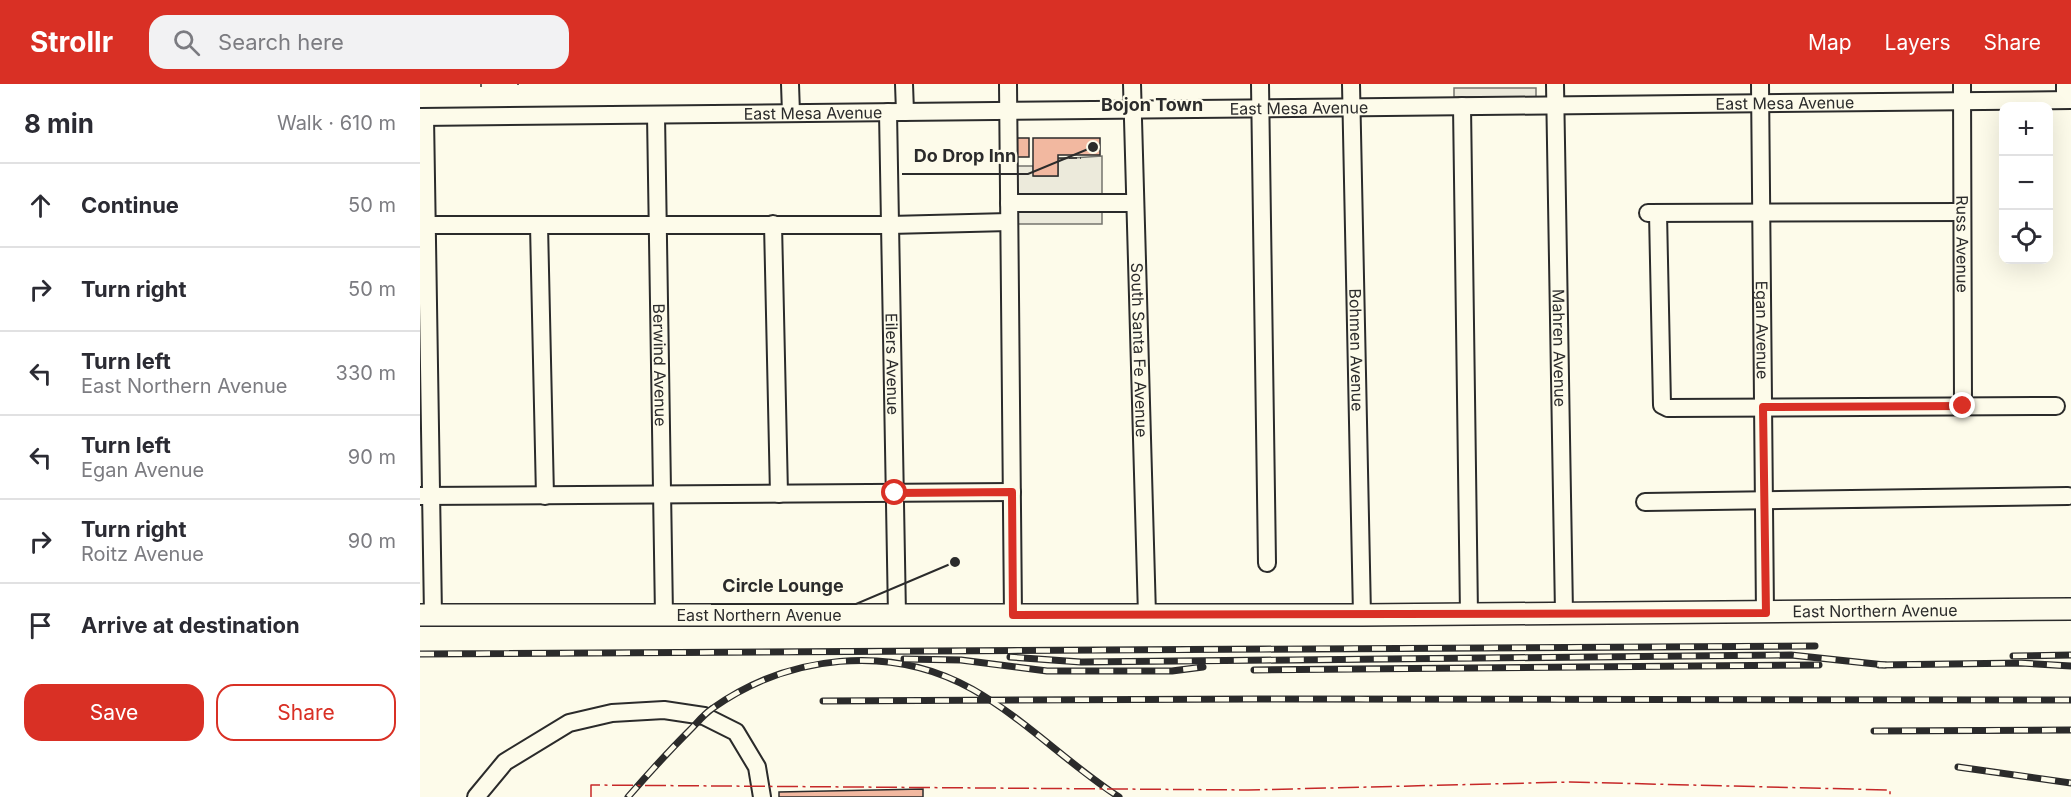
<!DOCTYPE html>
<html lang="en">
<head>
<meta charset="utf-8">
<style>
  :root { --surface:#fff; --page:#f2f2f3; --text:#2b2b33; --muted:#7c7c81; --line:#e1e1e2; --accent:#d93025 }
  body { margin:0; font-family:Inter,sans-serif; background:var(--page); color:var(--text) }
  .controls { position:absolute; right:18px; top:18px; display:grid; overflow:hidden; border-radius:12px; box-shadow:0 6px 24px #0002 }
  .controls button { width:54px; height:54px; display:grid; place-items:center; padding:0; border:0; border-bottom:2px solid var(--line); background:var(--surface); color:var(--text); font:30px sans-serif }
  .stop { position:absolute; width:18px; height:18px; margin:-14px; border:4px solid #d93025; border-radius:50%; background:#fff }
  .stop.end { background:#d93025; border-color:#fff; box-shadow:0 2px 6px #0008 }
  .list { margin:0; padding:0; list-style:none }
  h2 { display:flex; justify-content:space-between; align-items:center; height:78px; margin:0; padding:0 24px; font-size:26px }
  h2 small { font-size:20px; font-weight:400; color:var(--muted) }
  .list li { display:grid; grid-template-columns:39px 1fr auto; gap:18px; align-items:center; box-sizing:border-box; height:84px; padding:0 24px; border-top:2px solid var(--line) }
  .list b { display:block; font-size:22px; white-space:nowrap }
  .list p { margin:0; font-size:20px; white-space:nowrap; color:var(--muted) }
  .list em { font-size:20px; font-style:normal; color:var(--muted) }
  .actions { display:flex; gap:12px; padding:18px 24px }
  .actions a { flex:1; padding:14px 0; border:2px solid var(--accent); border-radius:18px; text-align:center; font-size:21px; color:var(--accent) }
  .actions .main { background:var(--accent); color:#fff }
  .icon { flex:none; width:33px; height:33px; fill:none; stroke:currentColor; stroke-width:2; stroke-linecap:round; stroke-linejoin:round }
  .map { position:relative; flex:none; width:1651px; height:713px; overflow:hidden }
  header { display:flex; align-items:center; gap:36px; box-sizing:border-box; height:84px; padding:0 30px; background:var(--accent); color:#fff }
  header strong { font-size:28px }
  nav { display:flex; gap:33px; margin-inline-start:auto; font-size:21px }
  .search { width:420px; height:54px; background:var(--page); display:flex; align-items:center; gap:15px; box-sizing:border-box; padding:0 21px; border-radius:18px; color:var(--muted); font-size:22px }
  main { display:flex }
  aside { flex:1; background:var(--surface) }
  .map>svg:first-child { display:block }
  .parking { fill:#eceadb; stroke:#74746e; stroke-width:1.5 }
  .building { fill:#f2b8a0; stroke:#2b2b2b; stroke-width:1.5 }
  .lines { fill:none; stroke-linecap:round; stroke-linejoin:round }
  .minor-casing { stroke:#2b2b2b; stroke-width:20 }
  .major-casing { stroke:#2b2b2b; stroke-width:24 }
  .minor { stroke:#fdfbea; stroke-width:16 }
  .major { stroke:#fdfbea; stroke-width:21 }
  .rail-casing { stroke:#2b2b2b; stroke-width:7 }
  .rail { stroke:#fdfbea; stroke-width:4.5; stroke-dasharray:14; stroke-linecap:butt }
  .fence { stroke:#2b2b2b; stroke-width:1.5; stroke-dasharray:8 3; stroke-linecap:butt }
  .power { stroke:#c62828; stroke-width:1.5; stroke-dasharray:21 4.5 3 4.5; stroke-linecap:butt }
  .route { stroke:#d93025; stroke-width:8 }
  .labels { text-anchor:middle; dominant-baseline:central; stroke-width:4.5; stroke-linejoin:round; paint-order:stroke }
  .street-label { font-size:16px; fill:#2b2b2b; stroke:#fdfbea }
  .neighbourhood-label { font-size:18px; font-weight:bold; fill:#2b2b2b; stroke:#fdfbea }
  .leader { fill:none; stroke:#2b2b2b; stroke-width:2 }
  .callout-dot { fill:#2b2b2b; stroke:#fdfbea; stroke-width:2 }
  .callout-label { font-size:18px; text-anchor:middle; font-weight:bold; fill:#2b2b2b; stroke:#fdfbea; stroke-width:4.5; stroke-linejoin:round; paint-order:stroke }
</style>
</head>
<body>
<header>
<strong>Strollr</strong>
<div class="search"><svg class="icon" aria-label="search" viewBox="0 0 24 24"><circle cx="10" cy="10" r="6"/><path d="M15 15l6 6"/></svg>Search here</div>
<nav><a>Map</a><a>Layers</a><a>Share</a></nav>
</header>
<main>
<aside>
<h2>8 min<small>Walk · 610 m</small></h2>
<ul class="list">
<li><svg class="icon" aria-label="ahead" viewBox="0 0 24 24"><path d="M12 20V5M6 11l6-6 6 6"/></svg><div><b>Continue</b></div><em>50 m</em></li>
<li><svg class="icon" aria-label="right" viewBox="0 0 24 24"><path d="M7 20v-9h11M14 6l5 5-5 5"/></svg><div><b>Turn right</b></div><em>50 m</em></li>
<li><svg class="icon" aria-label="left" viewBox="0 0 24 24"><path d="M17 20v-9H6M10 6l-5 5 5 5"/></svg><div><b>Turn left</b><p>East Northern Avenue</p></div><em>330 m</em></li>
<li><svg class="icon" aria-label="left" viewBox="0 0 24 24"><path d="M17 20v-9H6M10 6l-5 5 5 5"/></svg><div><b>Turn left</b><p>Egan Avenue</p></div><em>90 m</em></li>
<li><svg class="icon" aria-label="right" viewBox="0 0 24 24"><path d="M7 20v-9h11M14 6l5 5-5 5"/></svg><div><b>Turn right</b><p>Roitz Avenue</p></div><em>90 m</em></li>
<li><svg class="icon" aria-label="arrive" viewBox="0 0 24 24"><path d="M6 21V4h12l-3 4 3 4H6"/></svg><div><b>Arrive at destination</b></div></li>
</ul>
<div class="actions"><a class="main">Save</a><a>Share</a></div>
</aside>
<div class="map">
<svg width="1651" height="713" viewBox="0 0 1651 713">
  <rect width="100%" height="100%" fill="#fdfbea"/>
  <g class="parking">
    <rect x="1034" y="4" width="82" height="9"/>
    <polygon points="682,72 682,140 594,140 594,82 613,82 614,92 638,92 638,75"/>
  </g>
  <g class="building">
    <rect x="592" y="54" width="17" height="19"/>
    <polygon points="613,54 680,54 680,71 638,71 638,92 613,92"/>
    <polygon points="503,705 503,713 359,713 359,708"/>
  </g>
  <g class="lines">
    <g class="minor-casing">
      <g id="minor">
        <polyline points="370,0 371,29"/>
        <polyline points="484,0 485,28"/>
        <polyline points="588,0 593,531"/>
        <path id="s1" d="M712,0L727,531"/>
        <polyline points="840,0 847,479"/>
        <path id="s2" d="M931,0L942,531"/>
        <path id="s3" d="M1135,0L1144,529"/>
        <path id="s4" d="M1340,0L1345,529"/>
        <path id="s5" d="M1542,0L1543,322"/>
        <polyline points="1645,0 1645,16"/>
        <polyline points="1042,22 1049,530"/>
        <path id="s6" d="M468,28L477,531"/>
        <path id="s7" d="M236,31L244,531"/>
        <path id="s8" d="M0,33L1651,16"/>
        <polyline points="5,33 13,531"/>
        <polyline points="589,119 715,119"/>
        <polyline points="1228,129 1542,128"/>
        <polyline points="1238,129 1242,321 1248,324 1636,322"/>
        <polyline points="353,140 359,410"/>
        <polyline points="0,141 470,141 589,138"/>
        <polyline points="119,141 125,412"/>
        <polyline points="0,412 592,408"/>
        <polyline points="1225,418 1648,412"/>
        <polyline points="56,713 85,678 149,639 192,629 244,626 284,632 316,648 337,683 342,713"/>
      </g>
    </g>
    <g class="major-casing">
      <g id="major">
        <path id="s9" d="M0,531H942L1651,525"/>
      </g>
    </g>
    <use href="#minor" class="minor"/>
    <use href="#major" class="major"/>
    <g class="rail-casing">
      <g id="rail">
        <polyline points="0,570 1395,562"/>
        <polyline points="1593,572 1651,571"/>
        <polyline points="590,573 661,578 1371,571 1465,581"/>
        <polyline points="484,575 541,576 627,587 752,587 783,583"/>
        <polyline points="1459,581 1601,579 1651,582"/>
        <polyline points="834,586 1399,581"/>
        <polyline points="403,617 838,615 1651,616"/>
        <polyline points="1454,647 1651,646"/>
        <polyline points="1538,683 1651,699"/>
        <path d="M208,713C228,690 248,668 270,646C277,639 284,630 293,624C368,571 470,559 552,605C605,635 648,680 699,713"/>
      </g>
    </g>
    <use href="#rail" class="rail"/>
    <g class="fence">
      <polyline points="61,0 61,3"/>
      <polyline points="98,0 98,1"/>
      <polyline points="638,74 661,74"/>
    </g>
    <polyline class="power" points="171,713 171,701 828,706 1150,698 1470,706 1470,713"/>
  </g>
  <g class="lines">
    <polyline class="route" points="475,409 592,408 593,531 1346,529 1343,323 1543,322"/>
  </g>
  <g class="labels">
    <g class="street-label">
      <text stroke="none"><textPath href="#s8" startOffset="1365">East Mesa Avenue</textPath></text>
      <text stroke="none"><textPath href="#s8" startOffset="879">East Mesa Avenue</textPath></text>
      <text stroke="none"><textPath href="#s8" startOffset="393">East Mesa Avenue</textPath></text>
      <text stroke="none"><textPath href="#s5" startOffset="160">Russ Avenue</textPath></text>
      <text stroke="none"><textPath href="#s4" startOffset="246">Egan Avenue</textPath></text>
      <text stroke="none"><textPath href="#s1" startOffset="266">South Santa Fe Avenue</textPath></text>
      <text stroke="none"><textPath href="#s2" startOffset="266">Bohmen Avenue</textPath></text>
      <text stroke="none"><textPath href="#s3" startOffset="264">Mahren Avenue</textPath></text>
      <text stroke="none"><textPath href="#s6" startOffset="252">Eilers Avenue</textPath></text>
      <text stroke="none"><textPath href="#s7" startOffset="250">Berwind Avenue</textPath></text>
      <text stroke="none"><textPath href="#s9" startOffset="1455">East Northern Avenue</textPath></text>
      <text stroke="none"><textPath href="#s9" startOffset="339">East Northern Avenue</textPath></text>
    </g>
    <g class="neighbourhood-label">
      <text x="732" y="20">Bojon Town</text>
    </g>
  </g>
  <path class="leader" d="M673 63L608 90H482M535 478L436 520H291"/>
  <g class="callout-dot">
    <circle cx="673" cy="63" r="6"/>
    <circle cx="535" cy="478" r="6"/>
  </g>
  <g class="callout-label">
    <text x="545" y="78">Do Drop Inn</text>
    <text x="363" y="508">Circle Lounge</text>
  </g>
</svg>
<div class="controls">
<button>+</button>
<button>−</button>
<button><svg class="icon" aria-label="locate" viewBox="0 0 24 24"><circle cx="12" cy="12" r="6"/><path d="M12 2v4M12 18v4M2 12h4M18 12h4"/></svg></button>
</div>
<div class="stop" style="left:475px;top:409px"></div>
<div class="stop end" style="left:1543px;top:322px"></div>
</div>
</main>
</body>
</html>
